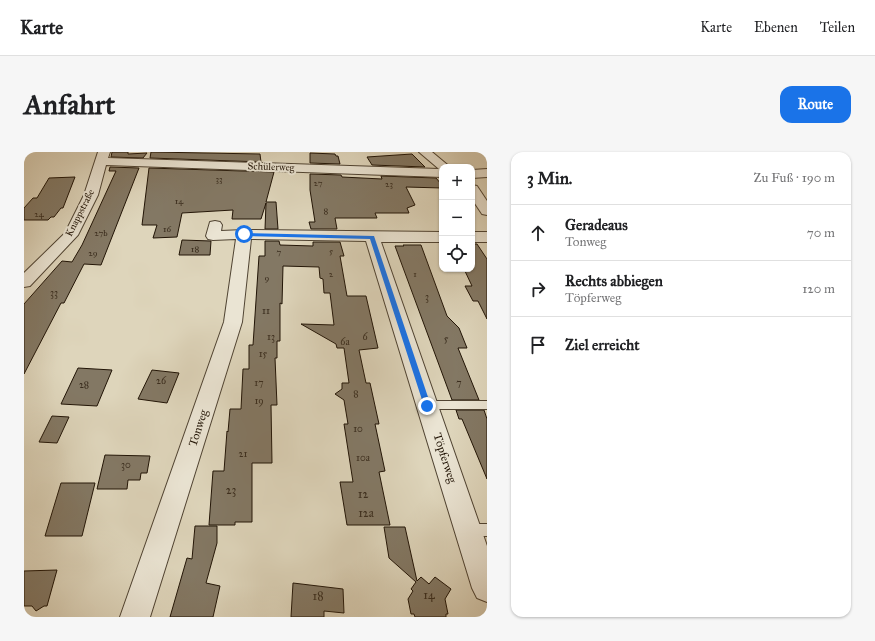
<!DOCTYPE html>
<html lang="de">
<head>
<meta charset="utf-8">
<style>
  :root { --surface:#fff; --page:#f6f6f6; --text:#202124; --muted:#757577; --line:#e0e0e0; --accent:#1a73e8 }
  body { margin:0; font-family:"IM FELL Great Primer",serif; background:var(--page); color:var(--text) }
  .controls { position:absolute; right:12px; top:12px; display:grid; overflow:hidden; border-radius:8px; box-shadow:0 1px 3px #0004 }
  .controls button { width:36px; height:36px; display:grid; place-items:center; padding:0; border:0; border-bottom:1px solid var(--line); background:var(--surface); color:var(--text); font:20px sans-serif }
  .stop { position:absolute; width:12px; height:12px; margin:-9px; border:3px solid #1a73e8; border-radius:50%; background:#fff }
  .stop.end { background:#1a73e8; border-color:#fff; box-shadow:0 1px 4px #0008 }
  .list { margin:0; padding:0; list-style:none }
  h2 { display:flex; justify-content:space-between; align-items:center; height:52px; margin:0; padding:0 16px; font-size:17px }
  h2 small { font-size:13px; font-weight:400; color:var(--muted) }
  .list li { display:grid; grid-template-columns:26px 1fr auto; gap:12px; align-items:center; box-sizing:border-box; height:56px; padding:0 16px; border-top:1px solid var(--line) }
  .list b { display:block; font-size:15px; white-space:nowrap }
  .list p { margin:0; font-size:13px; white-space:nowrap; color:var(--muted) }
  .list em { font-size:13px; font-style:normal; color:var(--muted) }
  .icon { flex:none; width:22px; height:22px; fill:none; stroke:currentColor; stroke-width:2; stroke-linecap:round; stroke-linejoin:round }
  .map { position:relative; flex:none; width:463px; height:465px; overflow:hidden; border-radius:12px }
  header { display:flex; align-items:center; gap:24px; box-sizing:border-box; height:56px; padding:0 20px; background:var(--surface); border-bottom:1px solid var(--line) }
  header strong { font-size:19px }
  nav { display:flex; gap:22px; margin-inline-start:auto; font-size:14px }
  .intro { display:flex; align-items:center; justify-content:space-between; box-sizing:border-box; height:96px; padding:0 24px }
  h1 { margin:0; font-size:28px }
  .button { padding:10px 18px; border-radius:12px; background:var(--accent); color:#fff; font-size:14px; font-weight:700 }
  main { display:flex; gap:24px; padding:0 24px }
  aside { flex:1; background:var(--surface); border-radius:12px; box-shadow:0 1px 3px #0004 }
  .map>svg:first-child { display:block }
  .building { fill:#837864; stroke:#211406 }
  .lines { fill:none; stroke-linecap:round; stroke-linejoin:round }
  .lane-casing { stroke:#504433; stroke-width:2 }
  .street-casing { stroke:#504433; stroke-width:2 }
  .lane { fill:#eae4d3; fill-rule:evenodd }
  .street { fill:#eae4d3; fill-rule:evenodd }
  .route { fill:#1a73e8 }
  .labels { text-anchor:middle; dominant-baseline:central; stroke-width:4; stroke-linejoin:round; paint-order:stroke }
  .far-number-label { font-size:9px; fill:#3a2d1e }
  .far-street-label { font-size:10px; fill:#211406; stroke:#eae4d3 }
  .number-label { font-size:10px; fill:#3a2d1e }
  .street-label { font-size:12px; fill:#211406; stroke:#eae4d3 }
  .near-number-label { font-size:12px; fill:#3a2d1e }
</style>
</head>
<body>
<header>
<strong>Karte</strong>
<nav><a>Karte</a><a>Ebenen</a><a>Teilen</a></nav>
</header>
<div class="intro"><h1>Anfahrt</h1><a class="button">Route</a></div>
<main>
<div class="map">
<svg width="463" height="465" viewBox="0 0 463 465">
  <rect width="100%" height="100%" fill="#ded5bb"/>
  <filter id="stains"><feTurbulence type="fractalNoise" baseFrequency=".005" numOctaves="4"/><feColorMatrix values="0 0 0 0 .2 0 0 0 0 .09 0 0 0 0 .02 0 0 0 .5 -.17"/></filter>
  <radialGradient id="worn" r=".72"><stop offset=".6" stop-color="#630" stop-opacity="0"/><stop offset="1" stop-color="#630" stop-opacity=".3"/></radialGradient>
  <g class="building">
    <polygon points="88,0 104,0 104,2 123,1 119,6 87,5"/>
    <polygon points="127,0 236,2 237,10 126,6"/>
    <polygon points="286,1 311,2 312,4 314,4 316,12 286,11"/>
    <polygon points="388,2 401,15 348,13 343,5"/>
    <polygon points="86,15 115,16 77,113 60,112 40,151 37,151 0,222 0,152 38,109 48,110 58,93 92,19 85,19"/>
    <polygon points="125,16 250,20 242,50 252,50 254,77 241,77 242,51 237,67 208,67 209,58 158,61 153,85 129,86 133,73 118,73"/>
    <polygon points="286,22 317,23 318,25 358,27 357,24 412,26 418,33 418,36 382,35 391,53 383,56 385,61 351,61 353,66 311,66 313,77 287,77 285,70 291,70 286,38"/>
    <polygon points="51,25 39,56 37,56 30,65 27,65 24,68 0,68 0,56 9,46 13,46 25,26"/>
    <polygon points="158,88 187,89 186,103 155,103"/>
    <polygon points="241,89 255,89 256,93 289,94 289,90 316,90 320,104 316,104 323,144 342,144 354,196 335,198 342,231 346,231 355,272 351,272 361,319 355,320 366,373 323,373 316,330 329,330 320,272 324,272 320,248 311,242 318,237 318,231 325,231 320,196 313,196 312,192 277,172 310,173 306,141 300,141 299,127 296,126 295,115 259,114 258,152 256,151 256,189 253,189 253,206 251,206 253,253 247,253 248,311 228,311 228,370 211,370 211,373 185,373 189,319 200,319 203,279 204,280 206,257 217,257 219,217 225,217 225,193 229,193 235,104 241,104"/>
    <polygon points="448,92 453,92 463,107 463,167 454,149 449,149 441,134 448,134 440,117 448,117"/>
    <polygon points="379,93 397,93 423,164 435,176 443,196 434,196 455,248 428,248 371,94 380,94"/>
    <polygon points="54,216 88,218 73,254 37,252"/>
    <polygon points="128,218 155,221 143,251 114,247"/>
    <polygon points="432,258 460,258 463,267 463,327 438,267 435,267"/>
    <polygon points="28,264 45,265 33,291 15,290"/>
    <polygon points="81,303 126,304 123,321 117,321 116,328 104,328 103,337 73,337"/>
    <polygon points="37,331 71,331 58,384 21,384"/>
    <polygon points="171,374 193,374 193,391 182,431 196,434 189,465 146,465 163,406 168,407"/>
    <polygon points="360,375 381,375 393,429 397,425 405,432 411,425 427,437 421,447 424,462 422,462 422,465 391,465 390,462 387,462 384,447 389,439 387,437 392,430 365,406"/>
    <polygon points="33,418 23,454 20,454 12,459 8,454 0,454 0,419"/>
    <polygon points="269,431 319,437 320,461 300,459 300,465 267,465"/>
  </g>
  <g class="lines">
    <g class="lane-casing">
      <g id="lane">
        <polygon points="403,249 463,249 463,257 403,257 399,256 397,253 399,250"/>
        <polygon points="444,372 463,372 463,384 444,384 439,383 437,378 439,373"/>
      </g>
    </g>
    <g class="street-casing">
      <g id="street">
        <polygon points="74,0 86,0 84,6 415,17 395,0 408,0 426,15 418,15 418,25 82,13 74,43 54,83 6,134 0,135 0,121 41,81 60,43"/>
        <polygon points="463,17 463,25 448,26 448,18"/>
        <polygon points="448,33 453,34 463,49 463,63 458,62 448,47"/>
        <polygon points="191,69 196,70 198,73 197,79 220,78 418,80 418,90 357,90 463,394 463,450 453,446 448,436 342,89 227,87 218,170 126,465 96,465 200,170 212,87 189,88 184,87 182,84 186,70"/>
        <rect x="448" y="80" width="15" height="10"/>
      </g>
    </g>
    <use href="#lane" class="lane"/>
    <use href="#street" class="street"/>
  </g>
  <polygon class="route" points="218,81 350,84 407,254 406,255 403,256 400,254 346,87 220,84"/>
  <g class="labels">
    <g class="far-number-label">
      <text x="195" y="26">33</text>
      <text x="294" y="30">27</text>
      <text x="365" y="31">23</text>
      <text x="155" y="48">14</text>
      <text x="302" y="58">8</text>
      <text x="15" y="61">24</text>
      <text x="143" y="76">16</text>
      <text x="77" y="80">27b</text>
      <text x="171" y="96">18</text>
      <text x="307" y="98">5</text>
      <text x="255" y="99">7</text>
      <text x="69" y="100">29</text>
      <text x="307" y="121">2</text>
      <text x="391" y="121">1</text>
      <text x="243" y="125">9</text>
    </g>
    <g class="far-street-label">
      <text transform="translate(247 15) rotate(2)">Schülerweg</text>
      <text transform="translate(56 61) rotate(-63)">Knappstraße</text>
    </g>
    <g class="number-label">
      <text x="30" y="141">33</text>
      <text x="403" y="145">3</text>
      <text x="242" y="159">11</text>
      <text x="247" y="185">13</text>
      <text x="341" y="185">6</text>
      <text x="422" y="187">5</text>
      <text x="321" y="190">6a</text>
      <text x="239" y="202">15</text>
      <text x="137" y="229">26</text>
      <text x="235" y="231">17</text>
      <text x="435" y="231">7</text>
      <text x="60" y="233">28</text>
      <text x="332" y="242">8</text>
      <text x="235" y="249">19</text>
      <text x="334" y="277">10</text>
      <text x="219" y="302">21</text>
      <text x="339" y="306">10a</text>
      <text x="102" y="313">30</text>
    </g>
    <g class="street-label">
      <text transform="translate(174 276) rotate(-72)">Tonweg</text>
      <text transform="translate(421 306) rotate(72)">Töpferweg</text>
    </g>
    <g class="near-number-label">
      <text x="207" y="338">23</text>
      <text x="339" y="342">12</text>
      <text x="342" y="361">12a</text>
      <text x="405" y="443">14</text>
      <text x="294" y="444">18</text>
    </g>
  </g>
  <rect width="100%" height="100%" filter="url(#stains)"/>
  <rect width="100%" height="100%" fill="url(#worn)"/>
</svg>
<div class="controls">
<button>+</button>
<button>−</button>
<button><svg class="icon" aria-label="locate" viewBox="0 0 24 24"><circle cx="12" cy="12" r="6"/><path d="M12 2v4M12 18v4M2 12h4M18 12h4"/></svg></button>
</div>
<div class="stop" style="left:220px;top:82px"></div>
<div class="stop end" style="left:403px;top:254px"></div>
</div>
<aside>
<h2>3 Min.<small>Zu Fuß · 190 m</small></h2>
<ul class="list">
<li><svg class="icon" aria-label="ahead" viewBox="0 0 24 24"><path d="M12 20V5M6 11l6-6 6 6"/></svg><div><b>Geradeaus</b><p>Tonweg</p></div><em>70 m</em></li>
<li><svg class="icon" aria-label="right" viewBox="0 0 24 24"><path d="M7 20v-9h11M14 6l5 5-5 5"/></svg><div><b>Rechts abbiegen</b><p>Töpferweg</p></div><em>120 m</em></li>
<li><svg class="icon" aria-label="arrive" viewBox="0 0 24 24"><path d="M6 21V4h12l-3 4 3 4H6"/></svg><div><b>Ziel erreicht</b></div></li>
</ul>
</aside>
</main>
</body>
</html>
